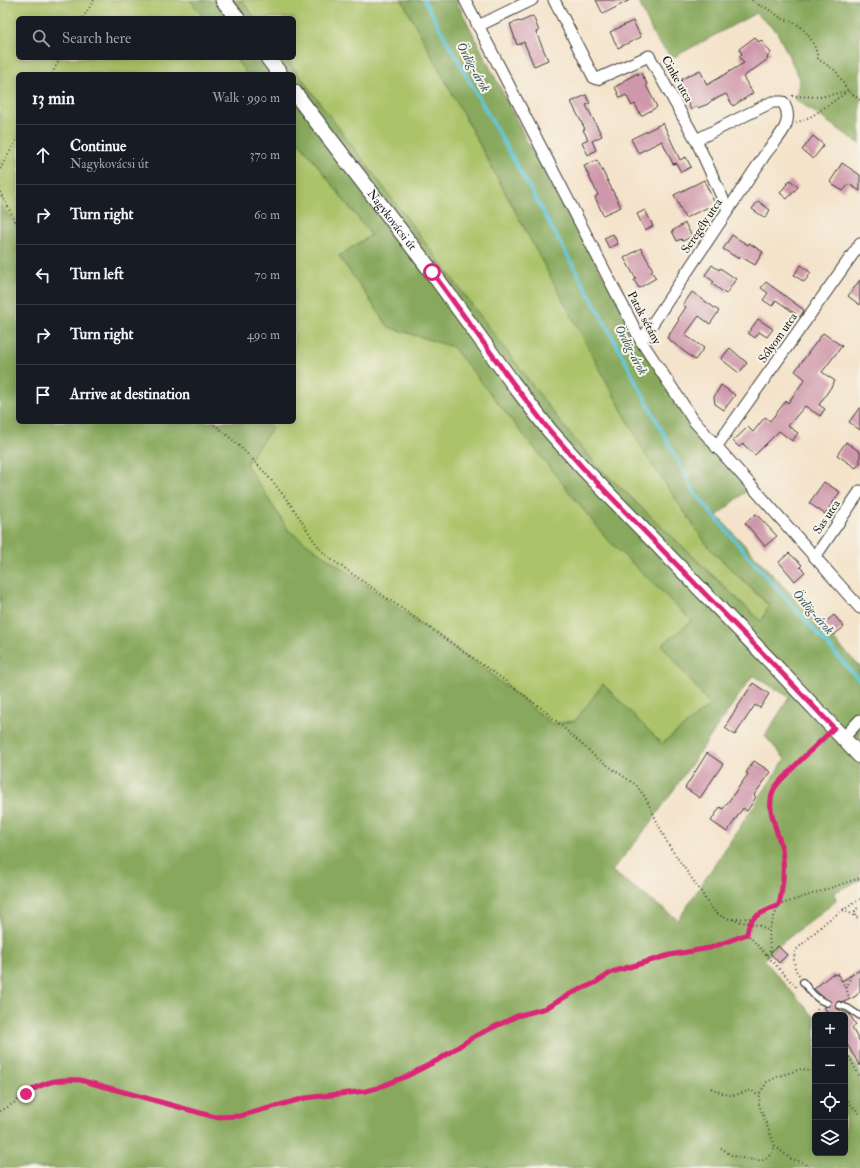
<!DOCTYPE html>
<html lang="en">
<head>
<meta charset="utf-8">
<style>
  :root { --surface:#171b24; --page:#242831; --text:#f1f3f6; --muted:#9ea1a6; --line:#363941 }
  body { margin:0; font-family:"IM FELL Double Pica",serif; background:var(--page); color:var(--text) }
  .controls { position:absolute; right:12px; bottom:12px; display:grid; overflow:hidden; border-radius:6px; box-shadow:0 2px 10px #0003 }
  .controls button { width:36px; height:36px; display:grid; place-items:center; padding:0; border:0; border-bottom:1px solid var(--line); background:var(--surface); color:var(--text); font:20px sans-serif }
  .stop { position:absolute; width:12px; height:12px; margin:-9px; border:3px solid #db2777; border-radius:50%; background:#fff }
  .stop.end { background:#db2777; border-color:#fff; box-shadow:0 1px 4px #0008 }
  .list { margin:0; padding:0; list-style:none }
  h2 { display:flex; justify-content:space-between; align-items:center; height:52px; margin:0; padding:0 16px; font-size:17px }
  h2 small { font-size:13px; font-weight:400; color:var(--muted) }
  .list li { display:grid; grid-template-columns:26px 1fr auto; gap:12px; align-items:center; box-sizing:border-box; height:60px; padding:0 16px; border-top:1px solid var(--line) }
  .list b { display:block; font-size:15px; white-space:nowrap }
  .list p { margin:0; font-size:13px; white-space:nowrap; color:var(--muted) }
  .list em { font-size:13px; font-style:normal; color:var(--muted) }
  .icon { flex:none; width:22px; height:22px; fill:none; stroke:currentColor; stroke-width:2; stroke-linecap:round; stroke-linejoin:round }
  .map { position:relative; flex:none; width:860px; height:1168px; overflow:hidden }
  .search { position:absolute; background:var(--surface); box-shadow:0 2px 10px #0003; left:16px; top:16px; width:280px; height:44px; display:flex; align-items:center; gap:10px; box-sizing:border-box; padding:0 14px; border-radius:6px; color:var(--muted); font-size:15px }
  .panel { position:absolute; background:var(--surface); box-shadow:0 2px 10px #0003; left:16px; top:72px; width:280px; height:352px; border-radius:6px }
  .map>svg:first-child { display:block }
  .green { fill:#abc369; stroke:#647042 }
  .forest { fill:#88a95d; stroke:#52623c; fill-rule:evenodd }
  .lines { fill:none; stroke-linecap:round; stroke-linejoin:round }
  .stream { stroke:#60c7dd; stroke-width:3.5 }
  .building { fill:#cf97ab }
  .lane-casing { stroke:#3c3a36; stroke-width:8 }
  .street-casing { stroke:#3c3a36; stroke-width:13 }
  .secondary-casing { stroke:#3c3a36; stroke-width:17 }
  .path { stroke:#3c3a36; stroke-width:2; stroke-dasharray:1 3; stroke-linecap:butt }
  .lane { stroke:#fff; stroke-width:5.5 }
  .street { stroke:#fff; stroke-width:11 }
  .secondary { stroke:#fff; stroke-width:15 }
  .route { stroke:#db2777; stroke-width:5 }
  .labels { text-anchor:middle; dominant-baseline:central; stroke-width:4; stroke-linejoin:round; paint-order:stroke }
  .street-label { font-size:12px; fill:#1c1c1c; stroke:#f7f3e8 }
  .water-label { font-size:13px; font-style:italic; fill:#345860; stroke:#f7f3e8 }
</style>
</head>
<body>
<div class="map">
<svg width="860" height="1168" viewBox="0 0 860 1168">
  <rect width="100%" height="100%" fill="#f7f3e8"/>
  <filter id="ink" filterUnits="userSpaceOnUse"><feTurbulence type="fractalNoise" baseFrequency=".025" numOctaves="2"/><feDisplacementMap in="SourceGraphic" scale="8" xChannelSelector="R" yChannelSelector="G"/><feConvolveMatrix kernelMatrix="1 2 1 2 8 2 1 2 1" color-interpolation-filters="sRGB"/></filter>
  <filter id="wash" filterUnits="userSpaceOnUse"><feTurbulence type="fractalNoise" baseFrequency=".012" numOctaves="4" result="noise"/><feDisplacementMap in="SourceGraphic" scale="16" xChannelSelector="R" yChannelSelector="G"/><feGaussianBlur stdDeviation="0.9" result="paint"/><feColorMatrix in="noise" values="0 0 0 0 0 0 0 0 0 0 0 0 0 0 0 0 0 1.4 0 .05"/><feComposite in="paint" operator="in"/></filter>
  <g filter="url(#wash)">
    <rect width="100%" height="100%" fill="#f4e3ca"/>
    <g class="green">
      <polygon points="0,0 190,0 204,18 18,18 18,58 235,58 247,74 18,74 18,227 0,205"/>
      <polygon points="242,0 402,0 646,455 709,548 769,606 762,622 597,465 561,423 286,58 294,58 294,18 255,18"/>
      <polygon points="294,135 371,235 339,256 389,327 453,347 607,539 692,621 662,645 711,705 662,744 603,685 575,721 552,724 482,667 289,531 246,464 272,428 266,422 294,422"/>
    </g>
    <g class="forest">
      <polygon points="190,0 242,0 255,18 204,18"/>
      <path d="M402,0H456L528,143L694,435L750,488L717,516L860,667V880L835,892L836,901L782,943L764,960L815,1018V1153H845V1053L860,1070V1168H0V205L18,227V422H266L272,428L246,464L289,531L482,667L552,724L575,721L603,684L662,744L710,705L662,645L692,621L607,539L453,347L389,327L339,256L371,235L294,135V74H247L235,58H286L561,423L597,465L761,622L769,605L709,548L646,455ZM753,675L789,697L765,736L785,759L678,920L612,871L650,824Z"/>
      <polygon points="638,0 860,0 860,144 795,99 800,79 777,32 756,13 672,58 655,38"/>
    </g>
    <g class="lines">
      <polyline class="stream" points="424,0 598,310 695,493 747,555 860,681"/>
    </g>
    <g id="blocks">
      <g class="building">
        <polygon points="596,0 630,0 603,14"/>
        <polygon points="533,16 539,31 536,32 548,60 534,66 524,42 517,45 510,24 519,21 520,22"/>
        <polygon points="633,21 641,37 618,48 610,32"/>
        <polygon points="755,37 759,42 761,40 771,53 767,57 768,59 743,77 753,93 733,106 726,94 711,101 708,104 698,108 697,106 691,110 680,85 682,79 700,70 707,85 744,63 739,56 742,54 739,49"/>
        <polygon points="638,73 638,75 641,73 647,84 646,85 657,107 641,116 635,104 632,106 626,95 620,98 615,87 624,82 623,81"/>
        <polygon points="586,95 590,103 586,105 602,136 592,141 596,150 588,155 582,142 588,139 583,130 585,129 571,102"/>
        <polygon points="663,123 680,160 686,157 691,167 681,172 676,163 673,164 662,141 638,153 631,139"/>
        <polygon points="813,136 824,145 813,159 802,150"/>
        <polygon points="597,160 621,207 603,215 595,197 598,195 584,166"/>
        <polygon points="842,163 860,175 860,191 849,184 843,191 833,185 830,182"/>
        <polygon points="704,180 715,204 685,218 674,195"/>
        <polygon points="790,180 798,187 787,199 780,193"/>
        <polygon points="758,201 770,210 765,218 752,209"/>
        <polygon points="645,210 653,226 645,230 637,214"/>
        <polygon points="685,223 692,236 683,241 681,239 677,241 672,231"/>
        <polygon points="613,234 618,244 609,248 604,238"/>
        <polygon points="732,235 748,245 749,243 763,252 755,265 740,256 739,259 723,249"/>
        <polygon points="641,248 653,270 651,271 656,278 639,288 634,280 636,279 624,258"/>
        <polygon points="712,265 719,270 720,268 736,279 726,294 712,284 714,282 705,275"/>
        <polygon points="801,265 811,273 804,282 794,275"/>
        <polygon points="860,280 860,305 848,296"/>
        <polygon points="766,282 804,310 800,317 776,300 772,306 763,300 768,293 761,288"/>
        <polygon points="692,292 719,311 710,324 699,316 685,335 704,348 695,360 667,338 679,320 678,319 686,307 683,305"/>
        <polygon points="758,319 773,329 767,337 759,332 755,338 748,333"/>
        <polygon points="823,333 842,346 822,372 835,381 819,405 825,409 820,416 805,406 788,426 798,433 792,441 779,431 755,455 743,444 739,447 733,441 748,427 753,432 765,417 770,421 786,401 788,403 805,379 795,371"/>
        <polygon points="730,348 747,363 739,373 721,359"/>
        <polygon points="721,385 735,395 724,410 715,404 714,397"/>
        <polygon points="860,407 860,430 849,422"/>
        <polygon points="846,442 860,452 860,463 856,468 837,455"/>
        <polygon points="824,482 840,492 825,514 809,503"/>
        <polygon points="756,514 777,536 765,546 745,523"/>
        <polygon points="789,553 802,565 800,567 805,572 795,581 779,562"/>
        <polygon points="834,615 844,627 834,635 824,623"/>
        <polygon points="753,683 769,694 760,708 755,705 735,735 725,728 728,724 727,723"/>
        <polygon points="707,753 723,764 700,798 685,788"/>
        <polygon points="754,761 771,772 754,795 756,797 747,811 743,808 727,832 711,821 720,807 723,809 748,774 746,773"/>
        <polygon points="778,946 787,955 779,963 770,953"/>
        <polygon points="860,970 860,991 856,996 844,1002 838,1001 835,1005 837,1009 851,1015 850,1015 856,1025 852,1028 860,1042 860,1066 845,1041 845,1015 829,1015 824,1007 830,1006 830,1001 822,996 814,989 832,974 838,975 842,981"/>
      </g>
    </g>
  </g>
  <g filter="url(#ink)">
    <use href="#blocks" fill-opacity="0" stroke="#3c3a36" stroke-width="1"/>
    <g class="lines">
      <g class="lane-casing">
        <g id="lane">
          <path d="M803,982C810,991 816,1000 827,1003"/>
          <polyline points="839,1005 848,1008 860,1016"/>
        </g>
      </g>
      <g class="street-casing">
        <g id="street">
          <polyline points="465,0 641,341 694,421 860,608"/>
          <polyline points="554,0 594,78 597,79 649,56 696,140 728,210"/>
          <polyline points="478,26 532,0"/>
          <path d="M641,341L766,153C778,137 796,123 783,102H772L696,140"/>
          <polyline points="716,447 860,244"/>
          <polyline points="815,557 860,491"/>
          <polyline points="843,738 860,720"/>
        </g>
      </g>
      <g class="secondary-casing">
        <g id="secondary">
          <polyline points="223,0 237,18"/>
          <polyline points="268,58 280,74"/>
          <path id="s1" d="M294,92L432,272L512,382L549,430L583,468L776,667L860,756"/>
        </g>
      </g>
      <g class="path">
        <path d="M752,0C756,5 763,6 768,9C773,12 777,15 781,18C785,20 789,20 793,22C807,29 816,45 818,59L836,71L848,91L860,100"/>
        <polyline points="83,18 94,0"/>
        <polyline points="52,74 60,58"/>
        <polyline points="792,96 820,97 848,91"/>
        <polyline points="796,123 812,116 847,92"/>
        <polyline points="0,169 18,137"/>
        <polyline points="0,192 18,226"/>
        <path d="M211,422C241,445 268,474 290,504C304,522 311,541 328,557L500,677L545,711L597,758L636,785L645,797L669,846L702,893L708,904L715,912L723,917L737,921L758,925L769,931"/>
        <polyline points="843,909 860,919"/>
        <polyline points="856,916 855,912 856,909 860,907"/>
        <polyline points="752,918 749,923 747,934 796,987"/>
        <polyline points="733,919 752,918 779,905 860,878"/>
        <polyline points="767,955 770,951 769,929 779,905 784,874 782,848 772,810 772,794 777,785 803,757 825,737"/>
        <polyline points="838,973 847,991 850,1001"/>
        <polyline points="799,975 795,969 794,960 795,951 827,921 860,899"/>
        <polyline points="847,988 851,974 860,969"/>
        <polyline points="817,1009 823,1015"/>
        <polyline points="845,1050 860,1077"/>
        <path d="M711,1088C729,1097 732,1097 751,1090L756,1094L760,1093"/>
        <polyline points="845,1098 860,1114"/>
        <path d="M0,1111C14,1105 24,1094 37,1086C50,1079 66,1079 80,1080L215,1117L240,1116L305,1098L366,1091L377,1088L407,1076L438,1060L475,1036L517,1016L546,1008L570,994L595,983L612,973L670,955L710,947L747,934"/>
        <polyline points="775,1146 791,1159 802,1162 811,1168"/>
        <path d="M721,1148C725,1150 729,1155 734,1156C739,1158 758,1161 763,1160C769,1158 773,1151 775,1146L759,1105L760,1093L767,1082L779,1076L801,1069L815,1072"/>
      </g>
      <use href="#lane" class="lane"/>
      <use href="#street" class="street"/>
      <use href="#secondary" class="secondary"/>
    </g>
  </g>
  <g class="lines" filter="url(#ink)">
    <path class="route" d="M26,1094C45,1081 58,1079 80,1080L215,1117L240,1116L305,1098L366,1091L377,1088L407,1076L438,1060L475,1036L517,1016L546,1008L570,994L595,983L612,972L670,955L710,948L742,936L747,934C749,914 763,913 779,905C783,887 785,869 782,850C779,833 765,809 773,791C776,784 783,778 788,773C803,757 819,743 834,728L776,667L583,468L549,430L512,382L432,272"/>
  </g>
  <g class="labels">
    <g class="street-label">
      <text transform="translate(677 79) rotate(61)">Cinke utca</text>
      <text stroke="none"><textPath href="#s1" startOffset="161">Nagykovácsi út</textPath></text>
      <text transform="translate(702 226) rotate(-56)">Seregély utca</text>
      <text transform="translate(644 318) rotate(62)">Patak sétány</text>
      <text transform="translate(778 338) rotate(-55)">Sólyom utca</text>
      <text transform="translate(827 517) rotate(-56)">Sas utca</text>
    </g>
    <g class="water-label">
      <text transform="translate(473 67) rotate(61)">Ördög-árok</text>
      <text transform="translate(631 350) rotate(62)">Ördög-árok</text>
      <text transform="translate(813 612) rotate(49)">Ördög-árok</text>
    </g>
  </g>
</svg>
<div class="controls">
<button>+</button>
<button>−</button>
<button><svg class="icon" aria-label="locate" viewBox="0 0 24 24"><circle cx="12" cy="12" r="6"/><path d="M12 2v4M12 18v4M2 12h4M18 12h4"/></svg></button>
<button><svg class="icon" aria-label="layers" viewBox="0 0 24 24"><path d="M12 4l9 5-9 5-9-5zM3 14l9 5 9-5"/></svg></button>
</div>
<div class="stop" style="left:432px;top:272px"></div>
<div class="stop end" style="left:26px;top:1094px"></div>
<div class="search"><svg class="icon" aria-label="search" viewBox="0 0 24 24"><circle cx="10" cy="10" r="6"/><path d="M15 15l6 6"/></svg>Search here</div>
<section class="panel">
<h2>13 min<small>Walk · 990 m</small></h2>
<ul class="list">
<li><svg class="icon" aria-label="ahead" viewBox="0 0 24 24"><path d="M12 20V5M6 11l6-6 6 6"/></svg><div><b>Continue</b><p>Nagykovácsi út</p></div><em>370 m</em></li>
<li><svg class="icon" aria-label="right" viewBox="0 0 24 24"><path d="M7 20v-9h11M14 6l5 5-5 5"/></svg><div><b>Turn right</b></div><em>60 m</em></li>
<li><svg class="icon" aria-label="left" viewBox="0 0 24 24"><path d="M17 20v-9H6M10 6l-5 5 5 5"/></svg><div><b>Turn left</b></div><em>70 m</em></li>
<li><svg class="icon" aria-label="right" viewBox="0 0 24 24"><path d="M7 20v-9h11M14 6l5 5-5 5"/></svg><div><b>Turn right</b></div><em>490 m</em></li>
<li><svg class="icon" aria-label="arrive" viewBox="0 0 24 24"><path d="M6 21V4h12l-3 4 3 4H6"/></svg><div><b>Arrive at destination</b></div></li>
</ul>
</section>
</div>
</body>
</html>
